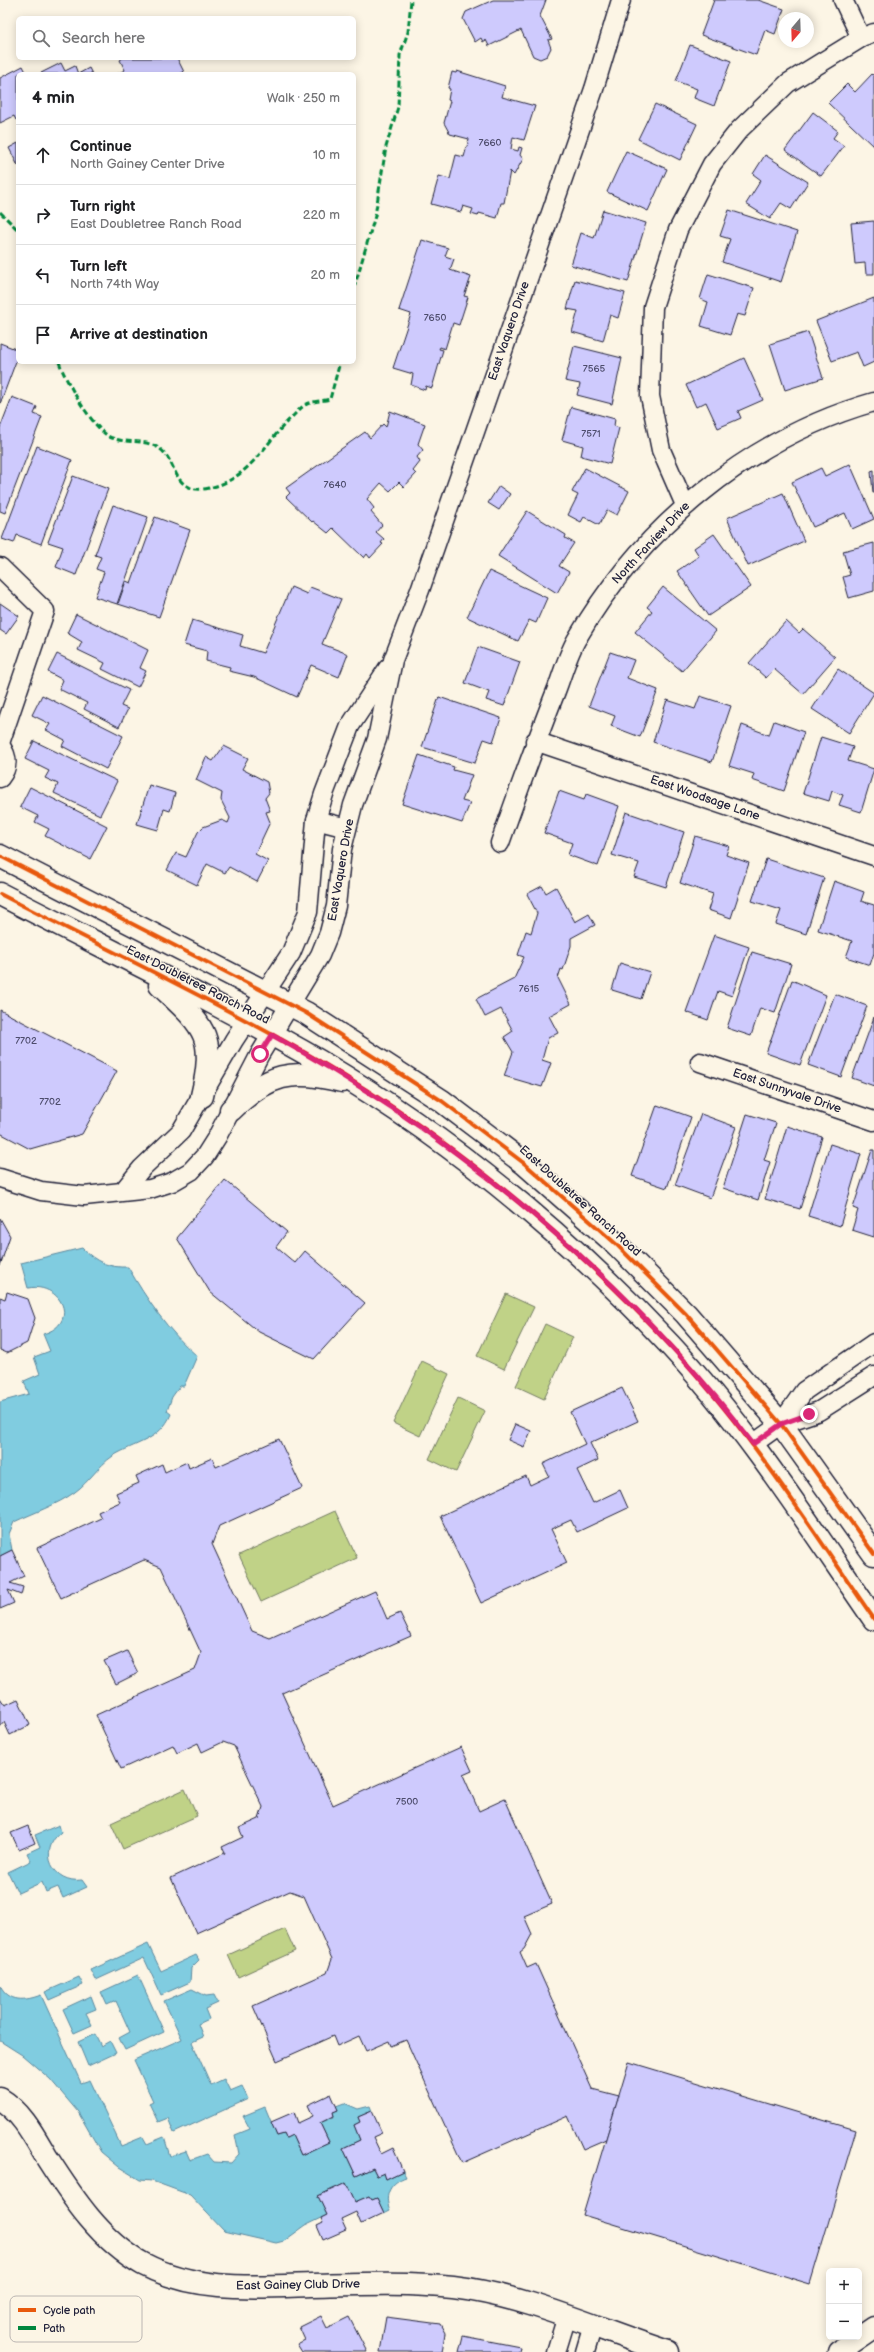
<!DOCTYPE html>
<html lang="en">
<head>
<meta charset="utf-8">
<style>
  :root { --surface:#fff; --page:#f6f6f6; --text:#202124; --muted:#757577; --line:#e0e0e0 }
  body { margin:0; font-family:"Balsamiq Sans",sans-serif; background:var(--page); color:var(--text) }
  .controls { position:absolute; right:12px; bottom:12px; display:grid; overflow:hidden; border-radius:6px; box-shadow:0 2px 10px #0003 }
  .controls button { width:36px; height:36px; display:grid; place-items:center; padding:0; border:0; border-bottom:1px solid var(--line); background:var(--surface); color:var(--text); font:20px sans-serif }
  .compass { position:absolute; left:778px; top:12px; width:36px; height:36px; border-radius:50%; background:var(--surface); box-shadow:0 2px 10px #0003; rotate:199deg }
  .stop { position:absolute; width:12px; height:12px; margin:-9px; border:3px solid #db2777; border-radius:50%; background:#fff }
  .stop.end { background:#db2777; border-color:#fff; box-shadow:0 1px 4px #0008 }
  .list { margin:0; padding:0; list-style:none }
  h2 { display:flex; justify-content:space-between; align-items:center; height:52px; margin:0; padding:0 16px; font-size:17px }
  h2 small { font-size:13px; font-weight:400; color:var(--muted) }
  .list li { display:grid; grid-template-columns:26px 1fr auto; gap:12px; align-items:center; box-sizing:border-box; height:60px; padding:0 16px; border-top:1px solid var(--line) }
  .list b { display:block; font-size:15px; white-space:nowrap }
  .list p { margin:0; font-size:13px; white-space:nowrap; color:var(--muted) }
  .list em { font-size:13px; font-style:normal; color:var(--muted) }
  .icon { flex:none; width:22px; height:22px; fill:none; stroke:currentColor; stroke-width:2; stroke-linecap:round; stroke-linejoin:round }
  .map { position:relative; flex:none; width:874px; height:2352px; overflow:hidden }
  .search { position:absolute; background:var(--surface); box-shadow:0 2px 10px #0003; left:16px; top:16px; width:340px; height:44px; display:flex; align-items:center; gap:10px; box-sizing:border-box; padding:0 14px; border-radius:6px; color:var(--muted); font-size:15px }
  .panel { position:absolute; background:var(--surface); box-shadow:0 2px 10px #0003; left:16px; top:72px; width:340px; height:292px; border-radius:6px }
  .map>svg:first-child { display:block }
  .green { fill:#c0d287; stroke:#717a61 }
  .water { fill:#80cce0; stroke:#5a889e }
  .building { fill:#cecafd; stroke:#22223b }
  .lines { fill:none; stroke-linecap:round; stroke-linejoin:round }
  .minor-casing { stroke:#22223b; stroke-width:21 }
  .tertiary-casing { stroke:#22223b; stroke-width:25 }
  .secondary-casing { stroke:#22223b; stroke-width:25 }
  .minor { stroke:#fcf5e5; stroke-width:18 }
  .tertiary { stroke:#fcf5e5; stroke-width:22 }
  .secondary { stroke:#fcf5e5; stroke-width:22 }
  .quiet { stroke:#00873e; stroke-width:3; stroke-dasharray:6 3; stroke-linecap:butt }
  .cycleway-casing { stroke:#fcf5e5; stroke-width:6 }
  .cycleway { stroke:#e8590c; stroke-width:4 }
  .route { stroke:#db2777; stroke-width:5 }
  .labels { text-anchor:middle; dominant-baseline:central; stroke-width:3; stroke-linejoin:round; paint-order:stroke }
  .number-label { font-size:10px; fill:#4d4c6c }
  .street-label { font-size:12px; fill:#22223b; stroke:#fcf5e5 }
  .key { fill:#fcf5e5; stroke:#bbb6b2; stroke-width:1 }
  .key-label { font-size:11px; fill:#22223b }
</style>
</head>
<body>
<div class="map">
<svg width="874" height="2352" viewBox="0 0 874 2352">
  <rect width="100%" height="100%" fill="#fcf5e5"/>
  <filter id="ink" filterUnits="userSpaceOnUse"><feTurbulence type="fractalNoise" baseFrequency=".025" numOctaves="2"/><feDisplacementMap in="SourceGraphic" scale="8" xChannelSelector="R" yChannelSelector="G"/><feConvolveMatrix kernelMatrix="1 2 1 2 8 2 1 2 1" color-interpolation-filters="sRGB"/></filter>
  <g filter="url(#ink)">
    <g class="green">
      <polygon points="506,1294 534,1307 504,1369 477,1356"/>
      <polygon points="545,1324 573,1337 544,1399 516,1386"/>
      <polygon points="422,1361 449,1374 420,1436 393,1423"/>
      <polygon points="458,1398 485,1411 456,1472 429,1459"/>
      <polygon points="335,1511 357,1558 261,1602 239,1555"/>
      <polygon points="185,1789 197,1816 123,1849 111,1823"/>
      <polygon points="285,1929 295,1951 238,1977 228,1955"/>
    </g>
    <g class="water">
      <path d="M82,1248C96,1262 109,1268 128,1267C147,1300 168,1331 197,1356L184,1386H180L172,1397L167,1411L171,1414C161,1440 134,1443 113,1456C98,1466 89,1482 75,1492C57,1505 33,1513 14,1522L9,1534L12,1550L0,1556V1402L29,1394L24,1381L40,1374L34,1357L50,1351L43,1334C81,1323 61,1282 28,1288L21,1263Z"/>
      <path d="M59,1825L61,1832C37,1851 53,1884 82,1880L87,1887L63,1898L58,1887L46,1892L42,1882L18,1893L8,1872L31,1861L27,1853L40,1847L35,1835Z"/>
      <polygon points="148,1944 161,1971 196,1955 199,1960 191,1968 190,1982 161,1995 144,1958 96,1980 91,1970"/>
      <polygon points="138,1975 164,2032 125,2050 119,2038 130,2032 116,2001 107,2005 101,1992"/>
      <polygon points="79,1977 83,1985 49,2000 45,1992"/>
      <path d="M0,1985C9,2003 25,2001 41,1995L81,2083L90,2080L121,2146L143,2137L147,2144L164,2137L170,2156L186,2151L190,2160L207,2154L214,2162L231,2163L239,2154L235,2135L250,2129L243,2116L265,2107L277,2136L284,2134L286,2138L292,2135L301,2155L329,2142L320,2123L334,2117L333,2112L338,2110L336,2106L344,2103L358,2109L370,2106L372,2111L358,2117L360,2122L354,2125L360,2140L343,2148L356,2176L373,2168L377,2176L384,2173L386,2179L403,2171L406,2177C391,2182 383,2195 390,2210L384,2213L377,2198L372,2200L369,2196L355,2202L346,2183L318,2196L327,2215L306,2225L284,2241L276,2243L224,2231L190,2195L152,2181L140,2180L119,2167L101,2152L78,2112L50,2079L22,2055L0,2041Z"/>
      <polygon points="192,1989 206,1996 214,1995 218,2003 205,2009 209,2019 198,2024 203,2037 192,2042 211,2085 224,2079 230,2091 242,2086 248,2099 174,2133 168,2118 158,2122 149,2103 153,2101 134,2060 182,2039 164,2001"/>
      <polygon points="91,1996 96,2009 86,2013 92,2025 74,2033 63,2009"/>
      <polygon points="95,2034 101,2046 110,2041 116,2053 88,2066 78,2042"/>
    </g>
    <g class="building">
      <polygon points="493,0 546,0 540,16 552,39 548,40 551,48 547,56 540,59 533,56 521,30 489,46 486,40 483,42 481,38 475,42 463,19 466,12"/>
      <polygon points="714,0 758,0 784,9 775,34 765,30 756,55 701,35"/>
      <polygon points="690,45 731,61 714,106 694,98 697,89 676,81"/>
      <polygon points="123,58 177,58 184,72 179,74 117,74 125,70 120,60"/>
      <polygon points="61,63 65,71 75,66 78,74 89,68 92,74 39,74"/>
      <polygon points="23,66 27,74 18,74 18,119 16,120 14,116 0,123 0,78"/>
      <polygon points="457,71 505,86 502,97 535,106 524,140 513,137 511,149 518,151 519,147 522,148 520,155 523,159 514,175 510,171 504,203 501,203 497,218 479,213 478,216 471,214 473,209 463,206 461,212 431,204 439,176 450,179 456,155 464,157 469,139 450,134 444,123 450,101 448,100 450,89 448,88 452,72 456,73"/>
      <polygon points="872,74 874,76 874,147 828,103 847,84 855,92"/>
      <polygon points="655,104 697,124 680,160 638,139"/>
      <polygon points="813,112 838,131 833,138 844,146 821,176 785,150"/>
      <polygon points="18,143 18,166 9,148"/>
      <polygon points="626,151 667,169 648,211 607,192"/>
      <polygon points="765,155 808,182 791,209 781,203 770,219 746,204 761,180 753,174"/>
      <polygon points="603,210 646,223 628,282 571,265 581,233 594,238"/>
      <polygon points="729,210 797,232 781,282 722,262 730,239 720,236"/>
      <polygon points="874,221 874,274 866,274 865,263 855,264 851,223"/>
      <polygon points="422,240 448,248 445,256 454,259 450,270 471,277 464,296 468,297 459,325 453,323 445,349 440,347 439,349 443,350 432,388 426,386 425,390 411,385 413,374 393,368 411,314 399,310"/>
      <polygon points="708,274 754,288 745,316 737,314 730,335 701,326 708,302 700,299"/>
      <polygon points="575,280 625,293 618,318 610,315 603,341 572,332 578,311 567,309"/>
      <polygon points="874,298 874,362 863,367 857,352 832,361 816,321"/>
      <polygon points="808,332 823,378 785,390 770,344"/>
      <polygon points="0,343 18,350 18,356 0,404"/>
      <polygon points="574,346 622,358 612,404 577,395 580,384 565,381"/>
      <polygon points="744,358 763,400 738,411 741,418 718,428 706,402 696,407 686,385"/>
      <polygon points="12,397 37,407 34,414 42,417 5,513 0,511 0,428"/>
      <polygon points="571,407 615,419 614,426 619,428 610,464 581,456 583,446 562,440"/>
      <polygon points="390,411 425,424 418,444 423,450 417,457 420,462 413,471 416,474 404,487 399,482 390,491 381,483 367,499 374,508 371,512 382,525 376,532 384,539 381,543 383,544 370,558 367,554 364,558 333,528 328,533 313,521 312,522 286,497 290,493 286,488 365,432 370,438 383,424 386,427"/>
      <polygon points="37,446 72,460 41,544 17,535 14,543 2,539"/>
      <polygon points="850,464 874,519 852,529 845,513 813,527 792,482 821,468 825,476"/>
      <polygon points="585,468 629,491 617,515 607,510 599,525 584,517 581,522 568,515 578,495 572,492"/>
      <polygon points="874,470 874,493 873,493 871,471"/>
      <polygon points="73,476 108,489 76,575 56,567 63,547 48,542"/>
      <polygon points="499,486 510,494 499,510 488,503"/>
      <polygon points="783,493 804,541 748,566 727,518"/>
      <polygon points="113,505 148,517 117,604 95,597 104,572 96,569 101,557 95,555"/>
      <polygon points="527,511 566,535 565,538 574,543 559,566 569,572 557,593 498,556"/>
      <polygon points="155,517 190,530 159,617 118,604 126,581 131,583"/>
      <polygon points="714,534 751,587 708,616 677,571 699,556 694,548"/>
      <polygon points="874,543 874,591 849,598 843,577 850,575 843,551"/>
      <polygon points="489,571 547,598 536,623 529,620 518,641 467,617"/>
      <polygon points="291,587 307,594 310,587 341,599 322,644 348,654 339,677 311,665 297,697 254,677 229,671 230,667 206,661 207,651 184,645 192,620 243,635 240,646 263,653"/>
      <polygon points="663,587 716,631 682,671 635,632 652,611 647,607"/>
      <polygon points="0,603 19,616 6,634 0,630"/>
      <polygon points="76,614 148,650 140,668 146,671 138,687 102,669 105,663 78,650 82,642 67,633"/>
      <polygon points="786,621 799,633 803,629 835,657 803,694 774,669 766,678 749,663"/>
      <polygon points="478,647 520,662 504,706 486,700 489,692 465,683"/>
      <polygon points="610,652 634,660 627,678 658,690 640,737 611,726 615,716 589,706"/>
      <polygon points="57,654 129,690 121,706 128,709 119,727 84,709 87,703 59,689 63,680 48,672"/>
      <polygon points="838,669 874,693 849,733 812,709"/>
      <polygon points="42,695 123,736 106,769 62,746 65,740 46,730 50,724 32,715"/>
      <polygon points="700,696 731,706 712,762 653,742 667,700 695,709"/>
      <polygon points="439,697 501,718 493,742 484,739 475,763 422,747"/>
      <polygon points="774,721 804,732 784,791 752,780 754,774 729,766 742,725 769,735"/>
      <polygon points="821,737 853,747 848,761 874,769 861,812 839,805 843,795 832,791 829,801 803,793"/>
      <polygon points="34,741 117,781 100,815 54,793 58,784 45,778 49,771 25,759"/>
      <polygon points="224,746 248,758 242,769 267,782 269,793 265,798 270,811 266,812 270,822 255,854 268,861 257,882 229,867 225,873 207,864 197,885 167,870 176,853 186,857 198,832 203,827 222,820 228,823 230,818 221,800 222,793 196,780 206,757 213,761"/>
      <polygon points="419,755 454,767 453,770 472,775 462,801 470,803 462,823 402,804"/>
      <polygon points="149,785 175,793 170,811 164,809 158,830 137,824"/>
      <polygon points="30,787 107,826 90,859 45,836 49,829 35,822 38,816 20,807"/>
      <polygon points="559,791 584,800 586,794 619,806 598,866 568,855 572,843 544,833"/>
      <polygon points="626,812 684,832 666,887 634,877 639,863 612,855"/>
      <polygon points="695,836 729,846 726,855 749,863 731,918 708,910 713,894 680,883"/>
      <polygon points="766,859 824,878 806,934 776,924 781,910 752,901"/>
      <polygon points="834,881 864,892 861,901 874,905 874,953 870,965 846,957 852,941 818,930"/>
      <polygon points="542,886 546,893 556,887 575,922 589,914 595,925 571,938 571,946 563,970 561,969 558,978 571,1004 549,1016 558,1033 548,1038 542,1060 551,1063 542,1087 504,1076 513,1052 504,1037 513,1031 501,1009 485,1017 476,999 514,979 524,957 518,955 526,931 531,933 537,913 527,894"/>
      <polygon points="714,935 749,947 732,996 718,991 708,1020 686,1012"/>
      <polygon points="752,952 791,964 775,1013 760,1008 751,1036 727,1028"/>
      <polygon points="620,963 650,972 641,999 612,990"/>
      <polygon points="792,980 826,995 800,1065 766,1053"/>
      <polygon points="835,994 867,1006 841,1077 808,1065"/>
      <polygon points="0,1010 117,1071 82,1134 30,1149 0,1133"/>
      <polygon points="874,1017 874,1086 852,1078"/>
      <polygon points="657,1105 691,1117 667,1188 632,1176"/>
      <polygon points="701,1114 736,1127 710,1198 675,1185"/>
      <polygon points="747,1114 776,1123 764,1160 770,1162 758,1200 723,1188"/>
      <polygon points="787,1126 822,1137 800,1209 765,1199"/>
      <polygon points="830,1144 861,1154 840,1226 808,1216"/>
      <polygon points="872,1150 874,1150 874,1237 852,1230 858,1210 853,1208"/>
      <polygon points="225,1180 287,1232 276,1247 295,1263 305,1251 365,1303 314,1359 259,1332 210,1292 177,1238"/>
      <polygon points="0,1218 10,1236 0,1266"/>
      <polygon points="7,1292 28,1299 35,1318 27,1343 7,1353 0,1350 0,1297 5,1299"/>
      <polygon points="622,1388 638,1421 590,1443 598,1460 577,1470 593,1503 620,1490 628,1508 577,1532 571,1520 551,1529 567,1563 481,1603 440,1516 526,1476 530,1485 549,1476 543,1464 585,1444 570,1412"/>
      <polygon points="515,1424 531,1431 524,1447 508,1440"/>
      <polygon points="279,1439 302,1488 219,1526 212,1544 252,1631 270,1638 375,1591 387,1619 400,1613 411,1636 282,1693 333,1805 461,1747 472,1771 463,1775 479,1811 505,1799 552,1904 524,1916 532,1934 524,1949 520,1952 527,1968 536,1964 592,2089 619,2096 606,2139 583,2149 568,2116 462,2163 406,2040 391,2046 389,2041 366,2051 359,2036 337,2046 333,2036 277,2061 253,2006 327,1973 332,1959 304,1896 290,1891 196,1933 171,1878 225,1853 222,1847 243,1837 239,1828 259,1819 263,1807 234,1746 223,1742 202,1752 198,1743 177,1753 173,1745 121,1769 96,1715 195,1670 201,1653 161,1567 144,1560 61,1598 37,1548 101,1518 98,1512 120,1502 116,1493 139,1483 136,1476 162,1464 165,1472 187,1462 189,1468 212,1458 216,1467"/>
      <polygon points="12,1550 24,1576 10,1583 23,1587 21,1595 8,1590 14,1603 0,1609 0,1556"/>
      <polygon points="127,1651 138,1673 116,1684 104,1661"/>
      <polygon points="0,1698 5,1705 18,1699 30,1725 10,1735 4,1722 0,1727"/>
      <polygon points="28,1826 35,1843 19,1850 11,1833"/>
      <polygon points="629,2062 856,2130 810,2284 583,2215"/>
      <polygon points="331,2094 338,2110 333,2112 334,2116 320,2123 329,2142 301,2155 292,2135 286,2138 284,2134 277,2136 271,2122 294,2112 298,2123 313,2116 308,2105"/>
      <polygon points="372,2111 382,2133 373,2137 381,2154 393,2148 403,2171 386,2179 384,2173 377,2176 373,2168 356,2176 343,2148 360,2140 354,2125 360,2122 358,2117"/>
      <polygon points="346,2183 355,2202 369,2196 372,2200 377,2198 384,2213 361,2224 356,2212 341,2219 346,2230 323,2240 317,2226 323,2223 321,2218 327,2215 318,2196"/>
      <polygon points="321,2316 327,2328 349,2317 367,2352 302,2352 297,2344 305,2340 299,2327"/>
      <polygon points="386,2317 440,2324 445,2333 442,2352 380,2352"/>
      <polygon points="463,2336 520,2347 519,2352 459,2352"/>
    </g>
    <g class="lines">
      <g class="minor-casing">
        <g id="minor">
          <polyline points="843,0 861,38"/>
          <polyline points="685,505 661,450 650,396 653,307 678,230 712,164 739,130 788,83 861,38 874,33"/>
          <polyline points="0,567 45,611 0,743"/>
          <polyline points="535,741 874,856"/>
          <path d="M0,745C8,756 9,767 0,778"/>
          <polyline points="316,820 347,828"/>
          <path d="M500,843C518,792 536,741 556,691C563,673 568,653 578,637C642,526 751,437 874,402"/>
          <polyline points="700,1062 874,1121"/>
          <polyline points="0,1178 41,1191 84,1196 150,1189 172,1182 191,1171 205,1156 217,1137 260,1054 320,955 329,933 336,906 342,849 353,805 377,739 393,660 420,590 594,89 621,0"/>
          <polyline points="124,1190 142,1168 181,1131 234,1040 291,953 308,912 316,820 324,794 350,726 388,668"/>
          <polyline points="781,1424 804,1391 874,1343"/>
          <polyline points="753,1444 781,1424 819,1411 874,1376"/>
          <polyline points="556,2352 567,2316"/>
          <polyline points="585,2352 593,2325"/>
        </g>
      </g>
      <g class="tertiary-casing">
        <g id="tertiary">
          <path d="M0,2099C22,2112 34,2136 47,2158C72,2197 101,2241 143,2264C196,2292 254,2287 312,2285C359,2284 406,2282 453,2287C528,2296 597,2329 668,2352"/>
          <polyline points="839,2352 874,2328"/>
        </g>
      </g>
      <g class="secondary-casing">
        <g id="secondary">
          <polyline points="0,856 306,1013 442,1101 525,1164 616,1244 686,1314 781,1424 874,1554"/>
          <path d="M0,894C106,949 215,1001 319,1061C448,1137 567,1235 670,1345C748,1429 809,1525 874,1619"/>
          <path d="M160,985C203,1026 217,1033 202,1096"/>
          <path d="M231,1110C268,1074 292,1068 342,1081"/>
        </g>
      </g>
      <use href="#minor" class="minor"/>
      <use href="#tertiary" class="tertiary"/>
      <use href="#secondary" class="secondary"/>
      <g class="quiet">
        <polyline points="0,212 18,230"/>
        <polyline points="354,288 375,216 386,147 398,107 400,55 408,32 411,0"/>
        <path d="M59,362C65,380 94,431 112,438C125,443 137,440 150,444C176,452 170,479 189,487C196,491 206,489 213,487C251,477 266,441 293,416C297,412 302,406 307,404C314,401 323,401 330,399L340,362"/>
      </g>
      <g class="cycleway-casing">
        <g id="cycleway">
          <polyline points="0,856 306,1013 442,1101 525,1164 616,1244 686,1314 781,1424 874,1554"/>
          <path d="M0,894C106,949 215,1001 319,1061C448,1137 567,1235 670,1345C748,1429 809,1525 874,1619"/>
        </g>
      </g>
      <use href="#cycleway" class="cycleway"/>
    </g>
  </g>
  <g class="lines" filter="url(#ink)">
    <path class="route" d="M260,1054L272,1035C453,1133 629,1280 753,1444L781,1424L809,1414"/>
  </g>
  <g class="labels">
    <g class="number-label">
      <text x="490" y="143">7660</text>
      <text x="435" y="318">7650</text>
      <text x="594" y="369">7565</text>
      <text x="591" y="434">7571</text>
      <text x="335" y="485">7640</text>
      <text x="529" y="989">7615</text>
      <text x="26" y="1041">7702</text>
      <text x="50" y="1102">7702</text>
      <text x="407" y="1802">7500</text>
    </g>
    <g class="street-label">
      <text transform="translate(509 331) rotate(-71)">East Vaquero Drive</text>
      <text transform="translate(651 543) rotate(-47)">North Farview Drive</text>
      <text transform="translate(705 798) rotate(19)">East Woodsage Lane</text>
      <text transform="translate(341 870) rotate(-80)">East Vaquero Drive</text>
      <text transform="translate(198 985) rotate(27)">East Doubletree Ranch Road</text>
      <text transform="translate(787 1091) rotate(19)">East Sunnyvale Drive</text>
      <text transform="translate(580 1201) rotate(42)">East Doubletree Ranch Road</text>
      <text transform="translate(298 2285) rotate(-1)">East Gainey Club Drive</text>
    </g>
  </g>
  <rect x="10" y="2296" width="132" height="46" rx="6" class="key"/>
  <rect x="18" y="2308" width="18" height="4" fill="#e8590c"/>
  <rect x="18" y="2326" width="18" height="4" fill="#00873e"/>
  <g class="key-label">
    <text x="43" y="2314">Cycle path</text>
    <text x="43" y="2332">Path</text>
  </g>
</svg>
<div class="controls">
<button>+</button>
<button>−</button>
</div>
<svg class="compass" viewBox="-18 -18 36 36"><path d="M0-13l5 13h-10z" fill="#e53935"/><path d="M0 13l5-13h-10z" fill="#757577"/></svg>
<div class="stop" style="left:260px;top:1054px"></div>
<div class="stop end" style="left:809px;top:1414px"></div>
<div class="search"><svg class="icon" aria-label="search" viewBox="0 0 24 24"><circle cx="10" cy="10" r="6"/><path d="M15 15l6 6"/></svg>Search here</div>
<section class="panel">
<h2>4 min<small>Walk · 250 m</small></h2>
<ul class="list">
<li><svg class="icon" aria-label="ahead" viewBox="0 0 24 24"><path d="M12 20V5M6 11l6-6 6 6"/></svg><div><b>Continue</b><p>North Gainey Center Drive</p></div><em>10 m</em></li>
<li><svg class="icon" aria-label="right" viewBox="0 0 24 24"><path d="M7 20v-9h11M14 6l5 5-5 5"/></svg><div><b>Turn right</b><p>East Doubletree Ranch Road</p></div><em>220 m</em></li>
<li><svg class="icon" aria-label="left" viewBox="0 0 24 24"><path d="M17 20v-9H6M10 6l-5 5 5 5"/></svg><div><b>Turn left</b><p>North 74th Way</p></div><em>20 m</em></li>
<li><svg class="icon" aria-label="arrive" viewBox="0 0 24 24"><path d="M6 21V4h12l-3 4 3 4H6"/></svg><div><b>Arrive at destination</b></div></li>
</ul>
</section>
</div>
</body>
</html>
